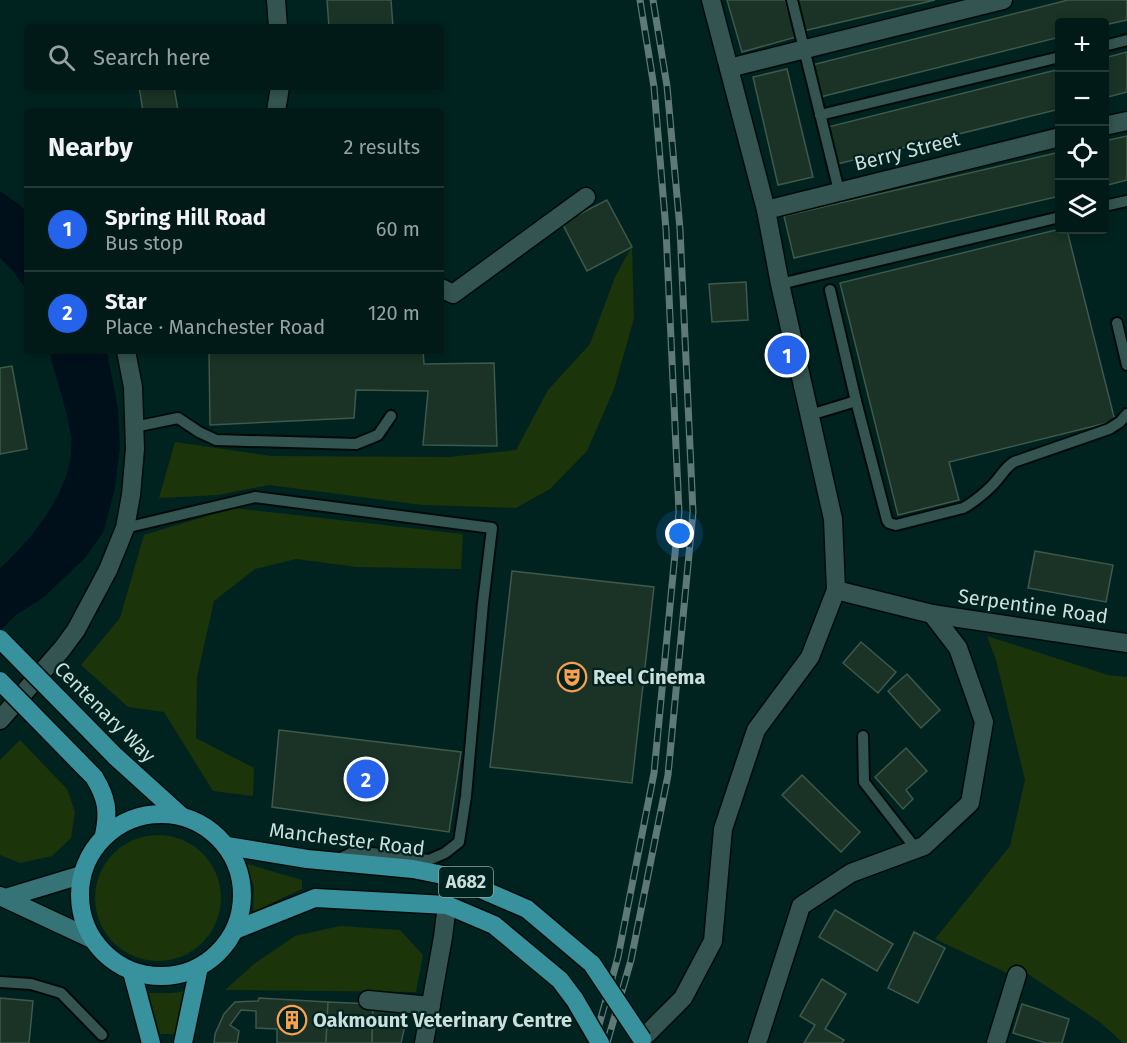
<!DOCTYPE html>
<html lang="en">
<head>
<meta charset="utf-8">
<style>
  :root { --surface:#011a18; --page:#0f2725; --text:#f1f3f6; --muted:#96a1a2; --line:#233837; --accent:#2563eb }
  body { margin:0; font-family:"Fira Sans",sans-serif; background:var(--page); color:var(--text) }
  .controls { position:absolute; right:18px; top:18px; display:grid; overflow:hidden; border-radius:6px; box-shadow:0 3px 9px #0003 }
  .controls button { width:54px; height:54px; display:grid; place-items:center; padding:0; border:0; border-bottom:2px solid var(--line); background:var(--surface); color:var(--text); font:30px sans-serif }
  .you { position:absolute; left:680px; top:534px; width:21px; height:21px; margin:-15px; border:4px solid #fff; border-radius:50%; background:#1a73e8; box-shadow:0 0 0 9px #1a73e833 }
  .badge { display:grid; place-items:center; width:39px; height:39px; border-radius:50%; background:var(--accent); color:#fff; font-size:20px; font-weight:700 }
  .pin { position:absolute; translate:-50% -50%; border:3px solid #fff; box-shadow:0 2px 6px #0006 }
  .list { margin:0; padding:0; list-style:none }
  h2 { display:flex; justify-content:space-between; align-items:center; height:78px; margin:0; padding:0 24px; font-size:26px }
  h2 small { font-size:20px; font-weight:400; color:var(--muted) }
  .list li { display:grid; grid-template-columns:39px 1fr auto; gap:18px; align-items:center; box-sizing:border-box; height:84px; padding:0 24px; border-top:2px solid var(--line) }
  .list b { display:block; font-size:22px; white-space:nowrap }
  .list p { margin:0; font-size:20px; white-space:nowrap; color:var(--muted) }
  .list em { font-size:20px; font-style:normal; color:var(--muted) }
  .icon { flex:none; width:33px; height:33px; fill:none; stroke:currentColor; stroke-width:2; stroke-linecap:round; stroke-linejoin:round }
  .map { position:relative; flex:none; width:1127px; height:1043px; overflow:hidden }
  .search { position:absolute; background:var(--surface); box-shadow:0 3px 9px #0003; left:24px; top:24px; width:420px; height:66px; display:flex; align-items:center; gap:15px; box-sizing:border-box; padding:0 21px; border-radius:6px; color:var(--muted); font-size:22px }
  .panel { position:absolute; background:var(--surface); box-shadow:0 3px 9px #0003; left:24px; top:108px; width:420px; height:246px; border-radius:6px }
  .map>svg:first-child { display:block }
  .green { fill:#1b3409 }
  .water { fill:#00101b }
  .building { fill:#1a3326; stroke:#3e584a; stroke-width:1.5 }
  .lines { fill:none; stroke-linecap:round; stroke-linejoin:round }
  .lane-casing { stroke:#000b09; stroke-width:14 }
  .street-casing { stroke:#000b09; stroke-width:21 }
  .secondary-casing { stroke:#000b09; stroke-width:21 }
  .primary-casing { stroke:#000b09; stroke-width:21 }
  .lane { stroke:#335450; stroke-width:10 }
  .street { stroke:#335450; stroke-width:18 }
  .secondary { stroke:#357377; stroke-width:18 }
  .primary { stroke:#37929e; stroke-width:18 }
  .rail-casing { stroke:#5e7976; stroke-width:7 }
  .rail { stroke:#012320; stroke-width:4.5; stroke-dasharray:14; stroke-linecap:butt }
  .primary-bridge-casing { stroke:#000b09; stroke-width:21; stroke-linecap:butt }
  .primary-bridge { stroke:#37929e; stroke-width:18 }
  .labels { text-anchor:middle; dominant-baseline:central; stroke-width:4.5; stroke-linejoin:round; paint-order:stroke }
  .shield { fill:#012320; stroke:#90a7a4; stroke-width:1.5 }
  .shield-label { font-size:18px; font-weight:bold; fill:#cddfdc }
  .street-label { font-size:20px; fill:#cddfdc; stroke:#012320 }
  .poi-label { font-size:20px; font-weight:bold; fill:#cddfdc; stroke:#012320; text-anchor:start }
</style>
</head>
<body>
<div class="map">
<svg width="1127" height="1043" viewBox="0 0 1127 1043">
  <rect width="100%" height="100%" fill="#012320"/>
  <g class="green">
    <polygon points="632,246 634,318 614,389 587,451 550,489 516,508 422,505 269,485 218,495 159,498 175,442 271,456 449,457 516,450 548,390 590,344 615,277"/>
    <polygon points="233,508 463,534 461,569 357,567 296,559 255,569 214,601 197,677 196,738 254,768 253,796 213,791 164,712 128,707 81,665 120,618 144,535"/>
    <polygon points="987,636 1108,675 1127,677 1127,1043 1123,1043 1101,1023 1022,970 1007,973 935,939 1010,846 1025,780 996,660"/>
    <polygon points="20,740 67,789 75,812 71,838 52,856 20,863 0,855 0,760"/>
    <circle cx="158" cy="898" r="63"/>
    <polygon points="247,864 302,880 302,889 253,912 254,888"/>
    <polygon points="340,926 400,930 423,955 416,992 225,990 254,964 295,936"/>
    <polygon points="189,991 178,1034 160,1034 148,993 170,993"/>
  </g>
  <g class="water">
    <polygon points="0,191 20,205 27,213 27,290 13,271 0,258"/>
    <path d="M49,351H107L118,409L120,447L115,489L103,533L85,558L44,597L16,615L0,631V568C33,539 77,483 71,437C67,408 56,379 49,351Z"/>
  </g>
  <g class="building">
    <polygon points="327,0 391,0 393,27 329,27"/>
    <polygon points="727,0 785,0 796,37 742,52"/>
    <polygon points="796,0 935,0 803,31"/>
    <polygon points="1068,0 1127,0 1127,20 1104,25 1104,22 1060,22 1060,37 820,97 812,65"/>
    <polygon points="1127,52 1127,92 1104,98 1104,58"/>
    <polygon points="787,69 813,177 778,185 753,77"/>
    <polygon points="1060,69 1060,109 837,164 828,127"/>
    <polygon points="139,87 174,87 178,111 143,111"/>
    <polygon points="1127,136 1127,180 1104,186 1104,141"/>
    <polygon points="1060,152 1060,196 794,258 784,216"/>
    <polygon points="607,200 632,247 587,271 562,223"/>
    <polygon points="1060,229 1067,230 1115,421 949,462 959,500 898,515 840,283"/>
    <polygon points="746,282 748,320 712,322 709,284"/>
    <polygon points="209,351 423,351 424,364 494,363 497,446 423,445 428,391 356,390 354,418 210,425"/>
    <polygon points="12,366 27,449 0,454 0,368"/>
    <polygon points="1035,551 1113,565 1106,602 1028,588"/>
    <polygon points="512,571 654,587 632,783 490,767"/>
    <polygon points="861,642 896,672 878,693 843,663"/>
    <polygon points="907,674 940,710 921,728 888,691"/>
    <polygon points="279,730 461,752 449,832 272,807"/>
    <polygon points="906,748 927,771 906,790 913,799 903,809 875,777"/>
    <polygon points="802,775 860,832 841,852 782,795"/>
    <polygon points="835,910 893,944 877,971 819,937"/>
    <polygon points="914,932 945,948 918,1003 888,988"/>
    <polygon points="822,979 846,994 825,1029 844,1040 842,1043 804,1043 815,1025 800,1016"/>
    <polygon points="0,998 33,1001 29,1043 0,1043"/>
    <polygon points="259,998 328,1002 326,1043 277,1043 277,1029 256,1028 256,1011 241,1010 230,1025 239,1031 237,1043 214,1043 215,1034 224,1014 235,1002 258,1001"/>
    <polygon points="328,1002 373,1004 372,1043 326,1043"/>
    <polygon points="373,1004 409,1008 401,1043 372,1043"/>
    <polygon points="1022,1004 1069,1019 1062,1043 1046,1043 1013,1033"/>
  </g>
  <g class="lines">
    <g class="lane-casing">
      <g id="lane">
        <polyline points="792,0 839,191"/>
        <polyline points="1104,46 1127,40"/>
        <polyline points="820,115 1060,57"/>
        <polyline points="1104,206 1127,201"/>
        <polyline points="780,284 1060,217"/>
        <polyline points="830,290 856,401"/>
        <polyline points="1117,323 1127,365"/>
        <path d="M810,415L856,401L887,520L889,523L896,525L963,508C973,503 990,489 997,480C1003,473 1006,467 1014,462L1109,429L1120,422L1127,414"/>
        <polyline points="134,427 178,418 199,432 216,440 356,444 378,435 391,416"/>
        <polyline points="125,528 255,497 492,528 483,603 466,796 459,842 445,853 429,860 355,851 337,860"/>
        <polyline points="863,736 864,782 916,849"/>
        <polyline points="0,982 31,984 61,993 102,1035"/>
      </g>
    </g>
    <g class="street-casing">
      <g id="street">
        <polyline points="276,0 278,27"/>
        <polyline points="729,68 1003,0"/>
        <polyline points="276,111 280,87"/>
        <polyline points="1104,126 1127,121"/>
        <polyline points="766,210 1060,137"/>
        <polyline points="441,288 453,294 586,197"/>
        <polyline points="836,590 932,614 1127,643"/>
        <polyline points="0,720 62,649 76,630 108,570 125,528 131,495 135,449 133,387 126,351"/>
        <polyline points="368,1000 431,1006"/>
        <polyline points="642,1039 683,998 713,941 723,829 756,730 810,657 836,590 833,519 780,284 766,210 711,0"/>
        <polyline points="424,1043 443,937 447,905"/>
        <polyline points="757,1043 801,906 851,873 924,846 970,803 984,722 958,648 932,614"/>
        <polyline points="996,1043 1017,975"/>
      </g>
    </g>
    <g class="secondary-casing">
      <g id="secondary">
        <polyline points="0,896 92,939"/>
        <polyline points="5,898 81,875"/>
      </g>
    </g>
    <g class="primary-casing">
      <g id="primary">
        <polyline points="115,756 180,815"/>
        <path d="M94,777C107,798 109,812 104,835"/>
        <circle cx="161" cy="895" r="81"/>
        <polyline points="227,846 307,859 413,869 453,877 527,909 592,964"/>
        <polyline points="235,930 315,898 447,905 494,925 560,980 575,1000"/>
        <polyline points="132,972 151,1043"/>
        <polyline points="183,1043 199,967"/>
      </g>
    </g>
    <use href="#lane" class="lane"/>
    <use href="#street" class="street"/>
    <use href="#secondary" class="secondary"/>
    <use href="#primary" class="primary"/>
    <g class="rail-casing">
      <g id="rail">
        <polyline points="594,1043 618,957 654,773 679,512 666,230 654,87 640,0"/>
        <polyline points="607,1043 631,960 668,775 693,512 680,229 667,86 653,0"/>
      </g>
    </g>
    <use href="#rail" class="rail"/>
    <g class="primary-bridge-casing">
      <g id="primary-bridge">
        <polyline points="0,639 115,756"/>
        <polyline points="0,681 94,777"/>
        <polyline points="592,964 642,1039"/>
        <polyline points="575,1000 600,1043"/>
      </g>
    </g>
    <use href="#primary-bridge" class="primary-bridge"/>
  </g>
  <defs>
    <g id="theatre-ring" transform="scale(1.5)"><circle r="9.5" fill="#012320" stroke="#fa9f4f" stroke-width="1.5"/><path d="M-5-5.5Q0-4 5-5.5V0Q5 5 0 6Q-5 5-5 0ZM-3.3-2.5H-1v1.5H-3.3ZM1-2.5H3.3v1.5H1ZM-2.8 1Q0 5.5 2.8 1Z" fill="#fa9f4f"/></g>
    <g id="building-ring" transform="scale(1.5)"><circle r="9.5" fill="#012320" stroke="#fa9f4f" stroke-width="1.5"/><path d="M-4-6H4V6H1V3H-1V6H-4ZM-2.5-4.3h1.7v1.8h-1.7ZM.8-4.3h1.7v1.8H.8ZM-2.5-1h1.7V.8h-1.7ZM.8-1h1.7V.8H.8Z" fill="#fa9f4f"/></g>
  </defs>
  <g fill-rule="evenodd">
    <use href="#theatre-ring" x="572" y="677"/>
    <use href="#building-ring" x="292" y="1020"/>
  </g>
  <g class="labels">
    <rect class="shield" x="439" y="867" width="54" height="30" rx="4.5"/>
    <g class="shield-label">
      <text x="466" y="882">A682</text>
    </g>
    <g class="street-label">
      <text transform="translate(907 151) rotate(-14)">Berry Street</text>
      <text transform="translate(1033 606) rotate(8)">Serpentine Road</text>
      <text transform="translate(105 712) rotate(45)">Centenary Way</text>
      <text transform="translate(347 839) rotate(7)">Manchester Road</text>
    </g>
    <g class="poi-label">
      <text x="593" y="677">Reel Cinema</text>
      <text x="313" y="1020">Oakmount Veterinary Centre</text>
    </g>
  </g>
</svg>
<div class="controls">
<button>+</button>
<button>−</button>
<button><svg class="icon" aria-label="locate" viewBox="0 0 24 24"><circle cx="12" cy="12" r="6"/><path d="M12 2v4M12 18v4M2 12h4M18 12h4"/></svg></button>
<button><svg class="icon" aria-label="layers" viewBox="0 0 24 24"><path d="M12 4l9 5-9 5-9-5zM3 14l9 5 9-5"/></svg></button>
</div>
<div class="you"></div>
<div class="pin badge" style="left:787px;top:355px">1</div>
<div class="pin badge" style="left:366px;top:779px">2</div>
<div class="search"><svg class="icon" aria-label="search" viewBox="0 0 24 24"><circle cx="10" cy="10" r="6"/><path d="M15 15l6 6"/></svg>Search here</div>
<section class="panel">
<h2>Nearby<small>2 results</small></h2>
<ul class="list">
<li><span class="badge">1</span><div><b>Spring Hill Road</b><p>Bus stop</p></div><em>60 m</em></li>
<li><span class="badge">2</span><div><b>Star</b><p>Place · Manchester Road</p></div><em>120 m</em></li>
</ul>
</section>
</div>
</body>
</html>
